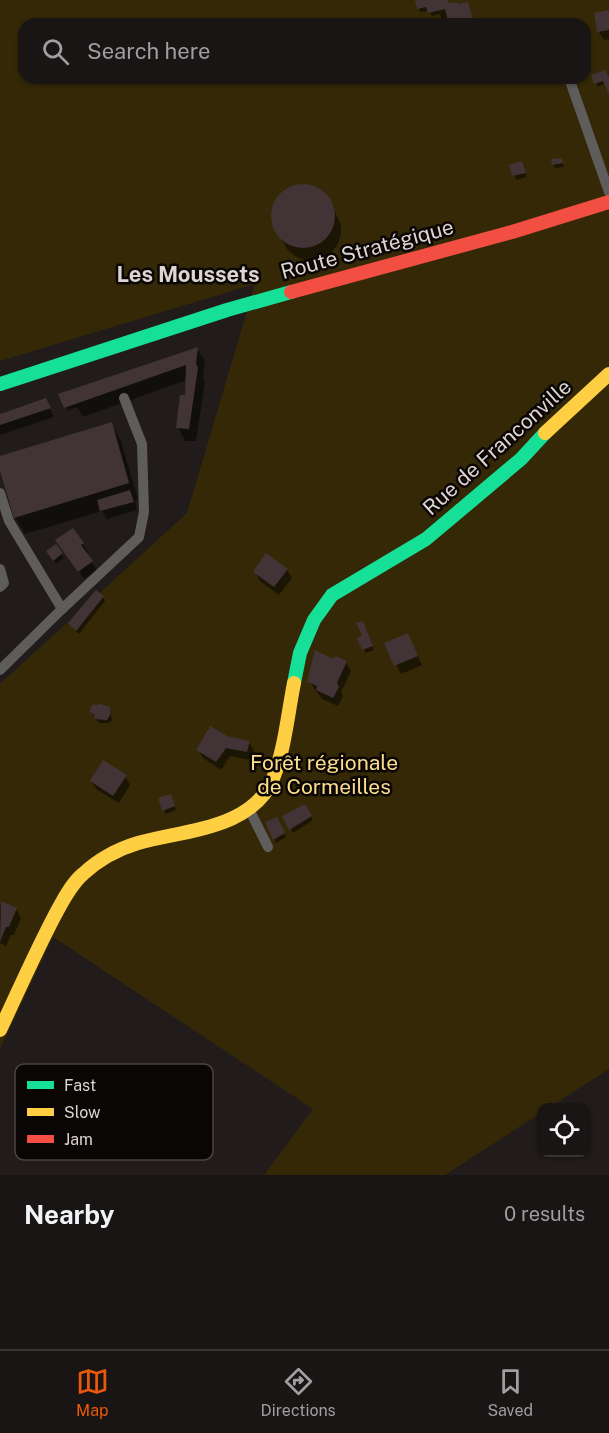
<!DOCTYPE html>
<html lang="en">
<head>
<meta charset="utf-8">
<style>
  :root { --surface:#191514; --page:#262222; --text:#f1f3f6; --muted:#9f9fa0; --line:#373434; --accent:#ea580c }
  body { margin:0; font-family:"Public Sans",sans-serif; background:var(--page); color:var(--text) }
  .controls { position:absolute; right:18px; bottom:18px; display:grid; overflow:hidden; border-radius:12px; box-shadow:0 2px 4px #0004 }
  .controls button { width:54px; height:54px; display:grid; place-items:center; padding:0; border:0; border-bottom:2px solid var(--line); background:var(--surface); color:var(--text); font:30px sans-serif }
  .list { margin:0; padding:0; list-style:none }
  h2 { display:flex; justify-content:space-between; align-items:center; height:78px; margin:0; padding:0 24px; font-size:26px }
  h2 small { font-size:20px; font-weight:400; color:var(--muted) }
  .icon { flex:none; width:33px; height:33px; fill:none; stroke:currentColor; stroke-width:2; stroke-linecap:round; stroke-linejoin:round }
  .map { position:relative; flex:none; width:609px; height:1175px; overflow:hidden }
  .search { position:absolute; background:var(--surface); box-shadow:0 2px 4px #0004; left:18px; right:18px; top:18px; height:66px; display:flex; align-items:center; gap:15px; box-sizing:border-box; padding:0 21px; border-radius:18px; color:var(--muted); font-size:22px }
  .sheet { height:174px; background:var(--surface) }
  nav { display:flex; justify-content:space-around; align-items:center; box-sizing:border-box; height:84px; border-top:2px solid var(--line); background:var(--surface); font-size:16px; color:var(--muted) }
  nav a { display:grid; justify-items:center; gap:3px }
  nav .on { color:var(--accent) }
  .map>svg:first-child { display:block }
  .green { fill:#342806; fill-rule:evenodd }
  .shadow { fill:#0007 }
  .building { fill:#423436 }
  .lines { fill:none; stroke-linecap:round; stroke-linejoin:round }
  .lane { stroke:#5f5d5c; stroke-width:10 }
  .fast { stroke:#16e098; stroke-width:14 }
  .slow { stroke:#ffcf43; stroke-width:14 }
  .jam { stroke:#f24e42; stroke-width:14 }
  .labels { text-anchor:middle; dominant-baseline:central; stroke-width:5; stroke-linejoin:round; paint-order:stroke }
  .street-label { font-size:21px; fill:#dcd5d4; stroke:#0a0605 }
  .park-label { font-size:21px; fill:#fcdd8c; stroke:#0a0605 }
  .neighbourhood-label { font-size:22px; font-weight:bold; fill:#dcd5d4; stroke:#0a0605 }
  .key { fill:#0a0605; stroke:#494443; stroke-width:1.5 }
  .key-label { font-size:16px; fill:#dcd5d4 }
</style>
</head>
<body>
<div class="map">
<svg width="609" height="1175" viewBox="0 0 609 1175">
  <rect width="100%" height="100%" fill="#211c1b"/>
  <path class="green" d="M0,0H609V1069L550,1107L542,1108L541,1113L445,1175H264L313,1109L53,937L0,1049V684L187,513L255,284L0,361ZM24,24H585V78H24Z"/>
  <g class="shadow">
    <polygon points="416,0 447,0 449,5 458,6 467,4 475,24 451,24 449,17 442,19 439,14 432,16 429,11 420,12"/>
    <polygon points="609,12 609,39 604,40 599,32 595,14"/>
    <polygon points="593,76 609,80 609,91 606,83 598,87"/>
    <polygon points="561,159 564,167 555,168 553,165"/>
    <polygon points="511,166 523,167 527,177 516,180"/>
    <polygon points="310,186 322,193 329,201 341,224 341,234 338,244 332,252 324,258 314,260 304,260 295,256 287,249 274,226 273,212 275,205 283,193 296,187"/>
    <polygon points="197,349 205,361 203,377 205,382 196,441 185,441 178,427 186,396 187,380 83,417 77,407 68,411 66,407"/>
    <polygon points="45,400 54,417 0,435 0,415"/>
    <polygon points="112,424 121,441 138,500 135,501 137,510 107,519 102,511 25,534 15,517 0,466 0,458"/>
    <polygon points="83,544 88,552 86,554 97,570 84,579 62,549"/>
    <polygon points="56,546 64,558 56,564 50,555"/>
    <polygon points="287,570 292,578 279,595 260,581 255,572"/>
    <polygon points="103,597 105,601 79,634 74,630 70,623"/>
    <polygon points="364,627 374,650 366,653 359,639 364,637"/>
    <polygon points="408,635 422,665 401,674 386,644"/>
    <polygon points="334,660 346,662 351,671 341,692 343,696 338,706 322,699 309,681"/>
    <polygon points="109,709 112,720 109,723 99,723 91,712"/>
    <polygon points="227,737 249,742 254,751 251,760 230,756 221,770 203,758 198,750"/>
    <polygon points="125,776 130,785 119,803 96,789 91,781"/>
    <polygon points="172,800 176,810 166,814 164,810"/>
    <polygon points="305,806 313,820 293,833 284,817"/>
    <polygon points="276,819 286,837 276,843 267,823"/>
    <polygon points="2,903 16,909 21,918 14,935 11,935 6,946 0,943 0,907"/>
  </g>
  <g class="building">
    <polygon points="415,0 447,0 449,3 456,2 459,4 468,2 473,19 449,24 445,9 428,13 426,7 417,9"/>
    <polygon points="609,10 609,30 597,32 594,13"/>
    <polygon points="605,70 609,78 609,95 603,81 594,84 591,75"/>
    <polygon points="562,158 563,163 552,165 551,159"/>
    <polygon points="522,161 526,173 512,176 509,165"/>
    <circle cx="303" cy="216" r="32"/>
    <polygon points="198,347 196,363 198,368 189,429 176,428 180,395 185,395 186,365 64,408 58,394"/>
    <polygon points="46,398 51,408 0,425 0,414"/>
    <polygon points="112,422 129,483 14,518 0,471 0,456"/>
    <polygon points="130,490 134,502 100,511 97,500"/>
    <polygon points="73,528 84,543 81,545 93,561 78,572 55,540"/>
    <polygon points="56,544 63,553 53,561 46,551"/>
    <polygon points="266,553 288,569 274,587 253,572"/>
    <polygon points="96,590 104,596 76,631 68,623"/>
    <polygon points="363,621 373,646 362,650 357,638 362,636 356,623"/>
    <polygon points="408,633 418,656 394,666 384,643"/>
    <polygon points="315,650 333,659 336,656 347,661 337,683 339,687 333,698 316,690 317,686 307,682"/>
    <polygon points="100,704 110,707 110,715 107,720 95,719 94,714 89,712 92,705"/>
    <polygon points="210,726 227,736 250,741 247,752 226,748 216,762 196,750"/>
    <polygon points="103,760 127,775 113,796 90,781"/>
    <polygon points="171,794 175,806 162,811 158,798"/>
    <polygon points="305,804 312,816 289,830 282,816"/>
    <polygon points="277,817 285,833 273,840 265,822"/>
    <polygon points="1,901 17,908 9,927 6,927 0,942"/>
  </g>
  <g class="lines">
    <g class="lane">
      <polyline points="569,78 609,192"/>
      <polyline points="0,493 9,521 62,609 0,670"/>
      <polyline points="0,569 4,583 0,587"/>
      <polyline points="62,609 139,537 144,512 142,444 124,398"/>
      <polyline points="251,813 268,847"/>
    </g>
    <g class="fast">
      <polyline points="0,384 227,310 291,292"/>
      <polyline points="294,683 300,653 314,620 332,595 426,539 521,459 545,433"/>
    </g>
    <g class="slow">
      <polyline points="545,433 609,374"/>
      <path d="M0,1030C18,992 35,953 55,915C62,902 71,884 83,874C98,860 118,849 138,843C184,830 255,829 274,776C285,747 288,713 294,683"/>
    </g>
    <polyline class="jam" points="291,292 512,232 609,202"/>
  </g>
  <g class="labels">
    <g class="street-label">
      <text transform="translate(367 249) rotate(-15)">Route Stratégique</text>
      <text transform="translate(497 447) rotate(-42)">Rue de Franconville</text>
    </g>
    <g class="park-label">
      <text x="324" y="762">Forêt régionale<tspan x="324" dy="24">de Cormeilles</tspan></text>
    </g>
    <g class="neighbourhood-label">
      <text x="188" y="274">Les Moussets</text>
    </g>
  </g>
  <rect x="15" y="1064" width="198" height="96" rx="9" class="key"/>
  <rect x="27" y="1081" width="27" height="8" fill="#16e098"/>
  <rect x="27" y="1108" width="27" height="8" fill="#ffcf43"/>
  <rect x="27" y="1135" width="27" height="8" fill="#f24e42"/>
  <g class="key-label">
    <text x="64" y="1091">Fast</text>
    <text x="64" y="1118">Slow</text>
    <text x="64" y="1145">Jam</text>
  </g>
</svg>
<div class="controls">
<button><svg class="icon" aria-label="locate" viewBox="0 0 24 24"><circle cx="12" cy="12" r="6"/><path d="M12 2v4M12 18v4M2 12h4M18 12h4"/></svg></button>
</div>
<div class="search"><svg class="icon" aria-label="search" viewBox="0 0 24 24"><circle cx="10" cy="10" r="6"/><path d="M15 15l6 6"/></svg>Search here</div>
</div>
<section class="sheet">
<h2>Nearby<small>0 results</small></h2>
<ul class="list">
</ul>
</section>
<nav>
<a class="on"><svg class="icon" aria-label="map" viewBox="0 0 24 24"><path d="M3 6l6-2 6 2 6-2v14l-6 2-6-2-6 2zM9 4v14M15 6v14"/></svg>Map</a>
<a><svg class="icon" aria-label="directions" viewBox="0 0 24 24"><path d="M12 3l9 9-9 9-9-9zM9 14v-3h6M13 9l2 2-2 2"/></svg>Directions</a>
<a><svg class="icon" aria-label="saved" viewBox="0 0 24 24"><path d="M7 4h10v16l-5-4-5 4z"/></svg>Saved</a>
</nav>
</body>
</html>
